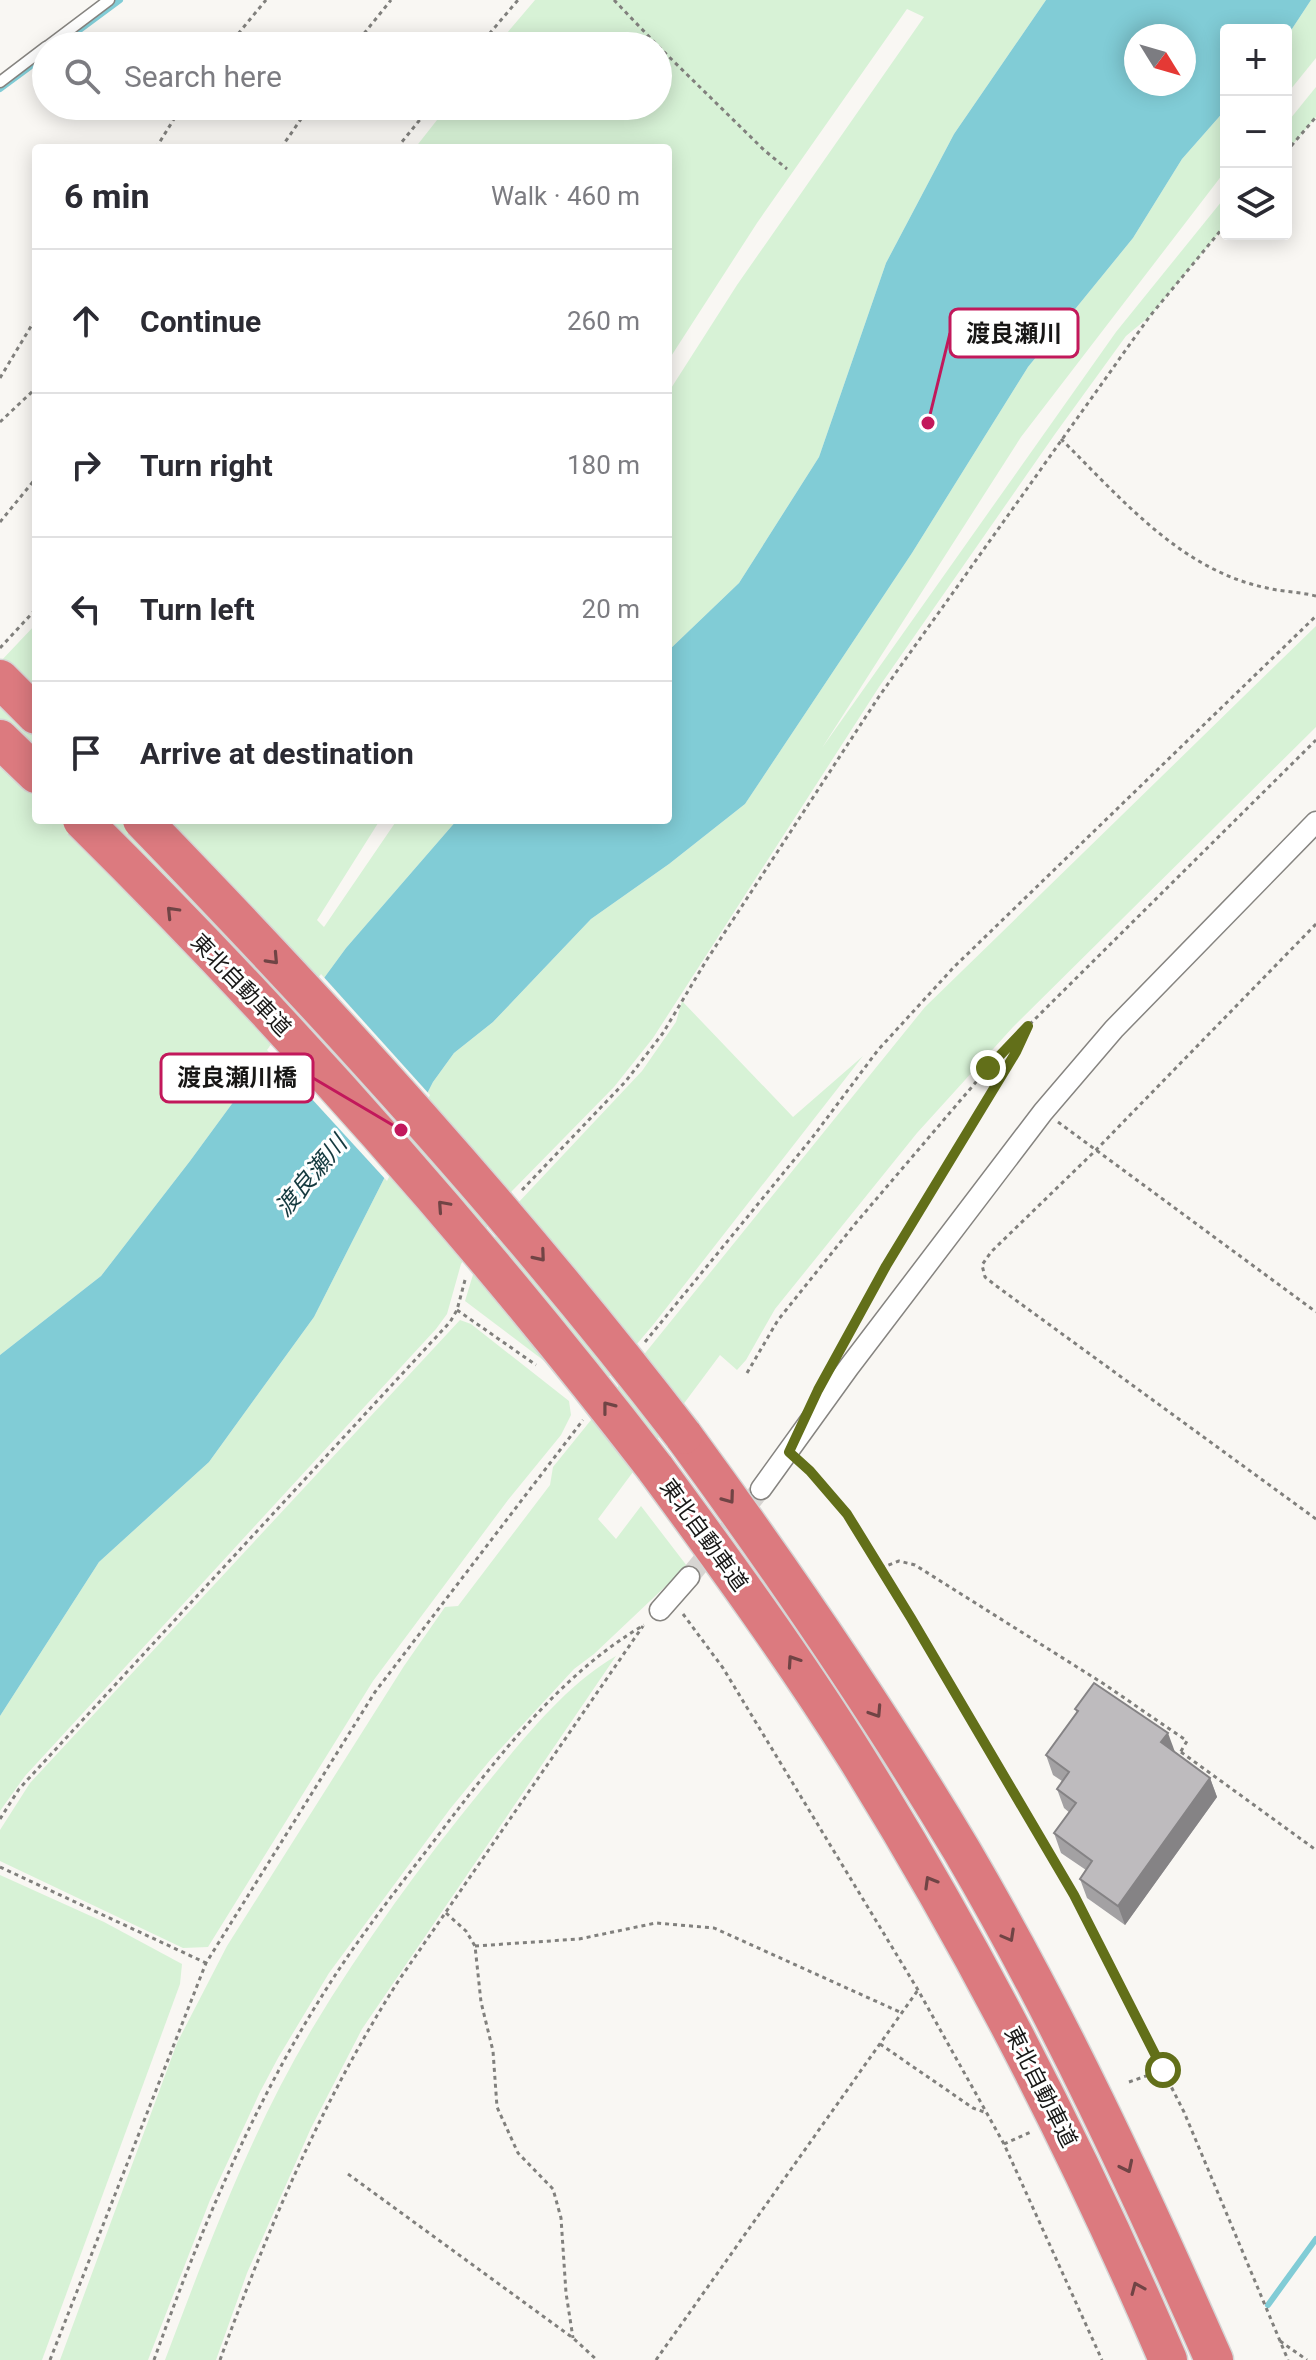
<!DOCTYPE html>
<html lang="en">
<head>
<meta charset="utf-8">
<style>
  :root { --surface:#fff; --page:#f2f2f3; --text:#2b2b33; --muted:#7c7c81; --line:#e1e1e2 }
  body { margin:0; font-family:Roboto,"Noto Sans JP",sans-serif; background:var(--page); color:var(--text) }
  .controls { position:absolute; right:24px; top:24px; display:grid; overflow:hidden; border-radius:8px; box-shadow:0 4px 20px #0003 }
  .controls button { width:72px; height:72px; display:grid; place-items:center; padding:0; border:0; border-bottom:2px solid var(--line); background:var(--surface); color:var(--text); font:40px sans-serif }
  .compass { position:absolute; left:1124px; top:24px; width:72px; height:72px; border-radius:50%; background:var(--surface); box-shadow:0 4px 20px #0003; rotate:127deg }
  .stop { position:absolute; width:24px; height:24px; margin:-18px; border:6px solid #626f19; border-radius:50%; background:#fff }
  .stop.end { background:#626f19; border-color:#fff; box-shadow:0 2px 8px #0008 }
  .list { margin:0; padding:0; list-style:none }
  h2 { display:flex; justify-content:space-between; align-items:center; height:104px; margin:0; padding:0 32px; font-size:34px }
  h2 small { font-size:26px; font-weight:400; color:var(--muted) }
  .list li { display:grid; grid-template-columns:52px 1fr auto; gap:24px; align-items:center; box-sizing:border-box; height:144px; padding:0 32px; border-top:2px solid var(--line) }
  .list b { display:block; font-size:30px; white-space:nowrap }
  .list em { font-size:26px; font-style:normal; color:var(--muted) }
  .icon { flex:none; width:44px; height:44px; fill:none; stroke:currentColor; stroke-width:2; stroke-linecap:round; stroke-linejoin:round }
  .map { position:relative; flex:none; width:1316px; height:2360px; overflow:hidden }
  .search { position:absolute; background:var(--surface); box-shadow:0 4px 20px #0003; left:32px; top:32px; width:640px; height:88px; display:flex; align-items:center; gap:20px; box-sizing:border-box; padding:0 28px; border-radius:44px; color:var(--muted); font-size:30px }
  .panel { position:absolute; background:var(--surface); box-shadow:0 4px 20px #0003; left:32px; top:144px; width:640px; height:680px; border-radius:8px }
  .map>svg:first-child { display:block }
  .green { fill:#d7f2d6 }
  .water { fill:#81ccd6; fill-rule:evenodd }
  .pier { fill:#f9f7f3 }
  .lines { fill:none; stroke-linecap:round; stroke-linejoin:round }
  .stream { stroke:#81ccd6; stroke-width:6 }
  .minor-tunnel { stroke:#d7d5d2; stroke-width:20; stroke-dasharray:20 10; stroke-linecap:butt }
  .service-casing { stroke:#868480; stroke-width:13 }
  .minor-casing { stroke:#868480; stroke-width:23 }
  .motorway-casing { stroke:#d5d5d5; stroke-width:41 }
  .path { stroke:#81807d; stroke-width:3; stroke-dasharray:4 4; stroke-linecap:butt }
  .service { stroke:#fff; stroke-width:10 }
  .minor { stroke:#fff; stroke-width:20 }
  .motorway { stroke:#dc7a7f; stroke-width:38 }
  .motorway-bridge-casing { stroke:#d5d5d5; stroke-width:41; stroke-linecap:butt }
  .motorway-bridge { stroke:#dc7a7f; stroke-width:38 }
  .wall { fill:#a3a1a3 }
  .shaded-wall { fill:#858385 }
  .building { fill:#bebbbe; stroke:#858385; stroke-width:2 }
  .oneway { stroke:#704445 }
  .route { stroke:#626f19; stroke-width:10 }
  .labels { text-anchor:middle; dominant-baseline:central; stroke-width:6; stroke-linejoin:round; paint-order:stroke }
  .street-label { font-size:22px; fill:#181716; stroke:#fff }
  .water-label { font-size:24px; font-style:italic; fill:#153a3f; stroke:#fff }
  .leader { fill:none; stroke:#c2185b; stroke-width:3 }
  .callout-dot { fill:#c2185b; stroke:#fff; stroke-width:3 }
  .callout { fill:#fff; stroke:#c2185b; stroke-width:3 }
  .callout-label { font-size:24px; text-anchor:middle; font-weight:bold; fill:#181716 }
</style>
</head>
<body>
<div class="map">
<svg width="1316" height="2360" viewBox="0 0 1316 2360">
  <rect width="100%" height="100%" fill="#f9f7f3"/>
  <g class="green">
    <polygon points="535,0 1046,0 954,134 886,263 819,457 739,583 668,651 668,393 737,285 924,17 907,9 757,223 668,361 668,148 415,148 448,106 658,106 658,46 496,46"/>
    <polygon points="1311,0 1316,0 1316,58 1286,95 1286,38"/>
    <polygon points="1316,87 1316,117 1286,152 1286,124"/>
    <polygon points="1226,109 1226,170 1021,437 822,748 1116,332 1226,196 1226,224 1150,316 1126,336 1055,434 879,687 653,1038 614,1087 512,1191 461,1264 447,1314 436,1329 25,1776 0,1811 0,1716 99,1562 209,1462 314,1317 433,1082 454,1053 493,1022 591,919 669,864 745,804 912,553 1028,367 1133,238 1182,159"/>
    <polygon points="36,624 36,820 380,820 317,920 324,927 397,820 457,820 346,948 190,1161 101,1276 0,1355 0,662"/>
    <polygon points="1316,626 1316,727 1013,1027 917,1133 775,1309 746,1360 737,1370 720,1355 598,1519 616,1539 641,1506 687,1566 594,1654 574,1669 491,1759 450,1809 329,1973 278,2058 260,2092 210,2200 148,2360 60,2360 177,2043 227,1946 404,1666 445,1607 458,1606 550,1485 553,1467 925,1007"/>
    <polygon points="682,1001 793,1117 863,1056 653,1325 592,1397 465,1301 475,1268 517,1204 642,1071 676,1022"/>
    <polygon points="460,1320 471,1324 569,1401 571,1415 561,1435 508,1500 373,1681 208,1947 183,1948 0,1861 0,1830 30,1783"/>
    <path d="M616,1656L362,2029L311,2128L247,2273L216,2360H165C207,2249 251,2131 312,2029C363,1944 421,1864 484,1787C521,1742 565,1685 616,1656Z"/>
    <polygon points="0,1875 104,1922 182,1964 180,1984 42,2360 0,2360"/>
  </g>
  <path class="water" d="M1046,0H1311L1286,38V30H1226V109L1182,159L1133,238L1028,367L912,553L745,804L669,864L591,919L493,1022L454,1053L433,1082L314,1317L209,1462L99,1562L0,1716V1355L101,1276L190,1161L346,948L457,820H668V651L739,583L819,457L886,263L954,134ZM1136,36H1184V84H1136Z"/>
  <polygon class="pier" points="321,974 430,1095 387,1181 267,1050"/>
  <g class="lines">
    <g class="stream">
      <polyline points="58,46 120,0"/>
      <polyline points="0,89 46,55"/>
      <polyline points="1268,2305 1316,2239"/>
    </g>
    <polyline class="minor-tunnel" points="689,1577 761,1489"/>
    <g class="service-casing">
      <g id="service">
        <polyline points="48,46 109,0"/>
        <polyline points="0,82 46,47"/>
      </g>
    </g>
    <g class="minor-casing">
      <g id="minor">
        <polyline points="761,1489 849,1367 1043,1112 1114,1029 1316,822"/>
        <polyline points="660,1610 689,1577"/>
      </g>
    </g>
    <g class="motorway-casing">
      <g id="motorway">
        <polyline points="0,679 36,715"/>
        <polyline points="0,739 36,774"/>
        <path d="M683,1435C782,1570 876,1707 962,1851C1058,2015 1138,2187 1214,2360"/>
        <path d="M655,1468C725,1563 794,1658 856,1757C976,1950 1079,2152 1168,2360"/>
      </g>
    </g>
    <g class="path">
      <polyline points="614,0 658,46"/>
      <polyline points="228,46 266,0"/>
      <polyline points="354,46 391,0"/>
      <polyline points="479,46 518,0"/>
      <polyline points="658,46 764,150 787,169"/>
      <polyline points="156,148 182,106"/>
      <polyline points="281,148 310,106"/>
      <polyline points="397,148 431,106"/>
      <polyline points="1286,152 1316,117"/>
      <polyline points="0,378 36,318"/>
      <polyline points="0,422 36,388"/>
      <path d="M1061,439C1121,498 1180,570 1267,588C1284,592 1300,592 1316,596"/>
      <polyline points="0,522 36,478"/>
      <polyline points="0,648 36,609"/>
      <polyline points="1316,924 1096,1150 991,1252 982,1265 985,1277 995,1285 1316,1519"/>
      <polyline points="1058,1122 1316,1312"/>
      <polyline points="522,1190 626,1081 663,1033 706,961 880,695 1150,316 1226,224"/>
      <polyline points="457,1310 536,1365"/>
      <polyline points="852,1328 886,1266 1016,1052 1028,1026 1316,740"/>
      <polyline points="645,1342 812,1138 878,1050 954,967 1316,616"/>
      <polyline points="747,1373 778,1320 855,1224 988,1068 1026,1029"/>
      <polyline points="801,1463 847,1514 1001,1767 1074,1895 1184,2112 1288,2360"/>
      <polyline points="881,1568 899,1561 915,1565 1104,1684 1187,1741 1177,1758"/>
      <polyline points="683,1614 723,1668 918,1990 1004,2144 1102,2360"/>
      <polyline points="1181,1752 1316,1850"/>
      <polyline points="0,1819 19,1789 450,1322 457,1310 465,1280"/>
      <polyline points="0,1867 206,1963"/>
      <polyline points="446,1913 466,1931 475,1946 481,2002 493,2051 497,2107 518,2153 553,2189 561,2218 566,2293 573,2338"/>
      <polyline points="475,1946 579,1939 656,1923 714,1928 902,2013"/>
      <polyline points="880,2044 973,2108 987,2113"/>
      <polyline points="1129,2082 1163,2070"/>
      <polyline points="1004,2144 1033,2131"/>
      <polyline points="348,2174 573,2338 597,2360"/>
      <polyline points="1280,2341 1307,2360"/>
      <polyline points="50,2360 206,1963 375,1692 583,1420"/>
      <path d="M154,2360C201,2228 257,2095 334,1977C369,1923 410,1873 449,1821C504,1749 565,1671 644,1625"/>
      <path d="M220,2360C268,2228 323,2099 399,1980L643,1626"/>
      <polyline points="656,2360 918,1990"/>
    </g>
    <use href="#service" class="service"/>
    <use href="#minor" class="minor"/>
    <use href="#motorway" class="motorway"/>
    <g class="motorway-bridge-casing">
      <g id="motorway-bridge">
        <path d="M82,820C287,1023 479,1240 655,1468"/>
        <path d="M142,820C332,1016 516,1218 683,1435"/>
      </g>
    </g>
    <use href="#motorway-bridge" class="motorway-bridge"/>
  </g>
  <polygon class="wall" points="1075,1709 1175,1752 1210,1778 1217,1797 1125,1925 1087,1898 1080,1879 1086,1870 1061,1853 1054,1833 1070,1813 1064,1808 1057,1789 1062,1781 1053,1775 1046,1755 1077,1713"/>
  <g class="shaded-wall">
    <polygon points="1168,1733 1175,1752 1161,1742"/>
    <polygon points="1210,1778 1217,1797 1125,1925 1118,1906"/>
  </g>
  <polygon class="building" points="1094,1683 1168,1733 1161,1742 1210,1778 1118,1906 1080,1879 1092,1861 1054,1833 1076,1803 1057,1789 1069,1772 1046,1755 1078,1711 1075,1709"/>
  <defs><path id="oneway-chevron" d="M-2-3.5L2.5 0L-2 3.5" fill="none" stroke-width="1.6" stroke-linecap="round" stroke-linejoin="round" transform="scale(2)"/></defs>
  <g class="oneway">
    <use href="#oneway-chevron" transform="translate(172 912) rotate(-134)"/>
    <use href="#oneway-chevron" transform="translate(273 959) rotate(47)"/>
    <use href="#oneway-chevron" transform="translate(443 1206) rotate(-132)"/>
    <use href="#oneway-chevron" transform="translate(540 1256) rotate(50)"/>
    <use href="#oneway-chevron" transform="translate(608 1407) rotate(-128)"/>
    <use href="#oneway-chevron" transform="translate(729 1498) rotate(54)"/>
    <use href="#oneway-chevron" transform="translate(793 1661) rotate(-124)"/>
    <use href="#oneway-chevron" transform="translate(876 1712) rotate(57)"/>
    <use href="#oneway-chevron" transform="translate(930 1882) rotate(-120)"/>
    <use href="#oneway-chevron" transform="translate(1009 1936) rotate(61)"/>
    <use href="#oneway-chevron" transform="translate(1127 2167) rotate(64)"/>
    <use href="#oneway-chevron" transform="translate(1137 2288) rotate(-113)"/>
  </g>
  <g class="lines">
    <polyline class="route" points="988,1068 1028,1026 1016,1052 886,1266 818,1390 789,1452 810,1471 847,1514 911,1618 1074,1895 1163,2070"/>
  </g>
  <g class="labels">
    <g class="street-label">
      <text transform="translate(241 985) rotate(46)">東北自動車道</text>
      <text transform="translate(704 1535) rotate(54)">東北自動車道</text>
      <text transform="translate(1041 2087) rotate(63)">東北自動車道</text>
    </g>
    <g class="water-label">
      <text transform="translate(311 1176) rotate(-50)">渡良瀬川</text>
    </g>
  </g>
  <path class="leader" d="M928 423L950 333M401 1130L313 1078"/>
  <g class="callout-dot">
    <circle cx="928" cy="423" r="8"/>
    <circle cx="401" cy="1130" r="8"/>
  </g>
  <g class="callout">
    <rect x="950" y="309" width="128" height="48" rx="8"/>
    <rect x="161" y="1054" width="152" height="48" rx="8"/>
  </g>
  <g class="callout-label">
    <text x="1014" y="342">渡良瀬川</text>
    <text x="237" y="1086">渡良瀬川橋</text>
  </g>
</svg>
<div class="controls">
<button>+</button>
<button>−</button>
<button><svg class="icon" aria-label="layers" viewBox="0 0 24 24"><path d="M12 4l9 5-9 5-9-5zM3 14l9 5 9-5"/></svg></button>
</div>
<svg class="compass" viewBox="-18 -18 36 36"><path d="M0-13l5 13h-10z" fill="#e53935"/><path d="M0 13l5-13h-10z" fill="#7c7c81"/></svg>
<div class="stop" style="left:1163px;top:2070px"></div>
<div class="stop end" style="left:988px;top:1068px"></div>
<div class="search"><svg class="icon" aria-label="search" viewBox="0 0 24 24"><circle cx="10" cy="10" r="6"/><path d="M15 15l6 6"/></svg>Search here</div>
<section class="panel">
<h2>6 min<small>Walk · 460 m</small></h2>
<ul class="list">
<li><svg class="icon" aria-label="ahead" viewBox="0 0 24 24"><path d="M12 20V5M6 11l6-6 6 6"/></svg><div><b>Continue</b></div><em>260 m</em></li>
<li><svg class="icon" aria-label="right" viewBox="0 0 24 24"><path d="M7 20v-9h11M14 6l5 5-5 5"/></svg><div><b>Turn right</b></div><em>180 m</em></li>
<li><svg class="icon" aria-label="left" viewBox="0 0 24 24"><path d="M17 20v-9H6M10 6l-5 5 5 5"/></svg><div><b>Turn left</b></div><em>20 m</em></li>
<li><svg class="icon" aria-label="arrive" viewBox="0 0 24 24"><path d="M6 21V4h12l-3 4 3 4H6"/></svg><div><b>Arrive at destination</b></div></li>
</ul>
</section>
</div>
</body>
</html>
